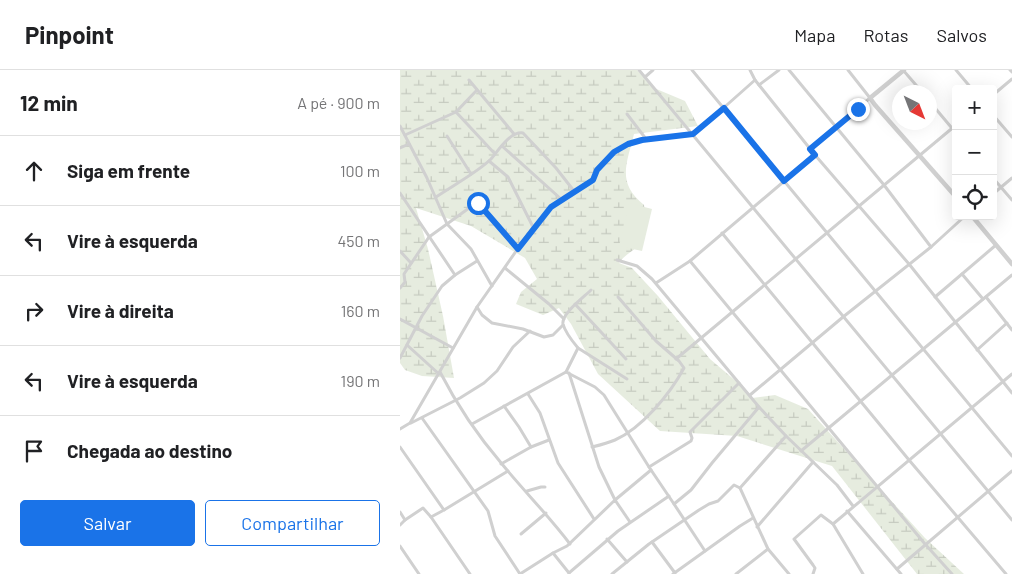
<!DOCTYPE html>
<html lang="pt">
<head>
<meta charset="utf-8">
<style>
  :root { --surface:#fff; --page:#f6f6f6; --text:#202124; --muted:#757577; --line:#e0e0e0; --accent:#1a73e8 }
  body { margin:0; font-family:Barlow,sans-serif; background:var(--page); color:var(--text) }
  .controls { position:absolute; right:15px; top:15px; display:grid; overflow:hidden; border-radius:5px; box-shadow:0 5px 20px #0002 }
  .controls button { width:45px; height:45px; display:grid; place-items:center; padding:0; border:0; border-bottom:1px solid var(--line); background:var(--surface); color:var(--text); font:25px sans-serif }
  .compass { position:absolute; left:492px; top:15px; width:45px; height:45px; border-radius:50%; background:var(--surface); box-shadow:0 5px 20px #0002; rotate:138deg }
  .stop { position:absolute; width:15px; height:15px; margin:-11px; border:4px solid #1a73e8; border-radius:50%; background:#fff }
  .stop.end { background:#1a73e8; border-color:#fff; box-shadow:0 1px 5px #0008 }
  .list { margin:0; padding:0; list-style:none }
  h2 { display:flex; justify-content:space-between; align-items:center; height:65px; margin:0; padding:0 20px; font-size:21px }
  h2 small { font-size:16px; font-weight:400; color:var(--muted) }
  .list li { display:grid; grid-template-columns:32px 1fr auto; gap:15px; align-items:center; box-sizing:border-box; height:70px; padding:0 20px; border-top:1px solid var(--line) }
  .list b { display:block; font-size:19px; white-space:nowrap }
  .list em { font-size:16px; font-style:normal; color:var(--muted) }
  .actions { display:flex; gap:10px; padding:15px 20px }
  .actions a { flex:1; padding:11px 0; border:1px solid var(--accent); border-radius:5px; text-align:center; font-size:18px; color:var(--accent) }
  .actions .main { background:var(--accent); color:#fff }
  .icon { flex:none; width:28px; height:28px; fill:none; stroke:currentColor; stroke-width:2; stroke-linecap:round; stroke-linejoin:round }
  .map { position:relative; flex:none; width:612px; height:504px; overflow:hidden }
  header { display:flex; align-items:center; gap:30px; box-sizing:border-box; height:70px; padding:0 25px; background:var(--surface); border-bottom:1px solid var(--line) }
  header strong { font-size:24px }
  nav { display:flex; gap:28px; margin-inline-start:auto; font-size:18px }
  main { display:flex }
  aside { flex:1; background:var(--surface) }
  .map>svg:first-child { display:block }
  .wetland { fill:url(#wetland-marsh) }
  .garden { fill:#e6ecdf }
  .lines { fill:none; stroke-linecap:round; stroke-linejoin:round }
  .minor { stroke:#d0d0d0; stroke-width:3 }
  .tertiary { stroke:#d0d0d0; stroke-width:4.5 }
  .route { stroke:#1a73e8; stroke-width:6 }
</style>
</head>
<body>
<header>
<strong>Pinpoint</strong>
<nav><a>Mapa</a><a>Rotas</a><a>Salvos</a></nav>
</header>
<main>
<aside>
<h2>12 min<small>A pé · 900 m</small></h2>
<ul class="list">
<li><svg class="icon" aria-label="ahead" viewBox="0 0 24 24"><path d="M12 20V5M6 11l6-6 6 6"/></svg><div><b>Siga em frente</b></div><em>100 m</em></li>
<li><svg class="icon" aria-label="left" viewBox="0 0 24 24"><path d="M17 20v-9H6M10 6l-5 5 5 5"/></svg><div><b>Vire à esquerda</b></div><em>450 m</em></li>
<li><svg class="icon" aria-label="right" viewBox="0 0 24 24"><path d="M7 20v-9h11M14 6l5 5-5 5"/></svg><div><b>Vire à direita</b></div><em>160 m</em></li>
<li><svg class="icon" aria-label="left" viewBox="0 0 24 24"><path d="M17 20v-9H6M10 6l-5 5 5 5"/></svg><div><b>Vire à esquerda</b></div><em>190 m</em></li>
<li><svg class="icon" aria-label="arrive" viewBox="0 0 24 24"><path d="M6 21V4h12l-3 4 3 4H6"/></svg><div><b>Chegada ao destino</b></div></li>
</ul>
<div class="actions"><a class="main">Salvar</a><a>Compartilhar</a></div>
</aside>
<div class="map">
<svg width="612" height="504" viewBox="0 0 612 504">
  <defs>
    <pattern id="wetland-marsh" width="20" height="14" patternUnits="userSpaceOnUse" patternTransform="scale(1.25)"><rect width="20" height="14" fill="#e6ecdf"/><path d="M1 5h8M5 5V1M11 12h8M15 12V8" fill="none" stroke="#c6cbc0"/></pattern>
  </defs>
  <rect width="100%" height="100%" fill="#fff"/>
  <path class="wetland" d="M0,0H237L254,18L285,31L298,56L234,64C227,93 216,113 244,135C246,149 249,162 240,174C234,181 225,184 219,193L232,198L258,226L310,289L344,318L352,328L375,325L408,339L525,468L564,504H517L432,396L337,366L260,361L198,304L171,254L159,238L143,245L116,234L121,222L137,209L125,188L71,156L16,138L28,179L43,246L54,308L22,306L5,300L0,293Z"/>
  <polygon class="garden" points="229,133 252,139 242,181 219,176"/>
  <g class="lines">
    <g class="minor">
      <polyline points="239,0 612,450"/>
      <polyline points="292,0 612,386"/>
      <polyline points="350,0 355,10 415,85 509,194 612,323"/>
      <polyline points="389,0 484,115 531,177"/>
      <polyline points="503,0 522,22"/>
      <polyline points="556,0 572,19"/>
      <polyline points="610,0 612,2"/>
      <polyline points="245,7 253,0"/>
      <polyline points="69,10 114,64"/>
      <polyline points="359,15 379,0"/>
      <polyline points="593,25 612,9"/>
      <polyline points="530,32 556,63"/>
      <polyline points="56,42 95,84"/>
      <polyline points="227,44 246,69"/>
      <polyline points="593,45 612,67"/>
      <polyline points="0,56 27,108 47,154 71,179 92,216"/>
      <polyline points="5,65 56,42 77,20"/>
      <polyline points="47,66 71,104"/>
      <polyline points="102,76 161,129"/>
      <polyline points="0,78 9,74"/>
      <polyline points="410,79 470,28 448,0"/>
      <polyline points="89,91 108,107 133,157"/>
      <polyline points="593,108 612,130"/>
      <polyline points="0,123 55,205"/>
      <polyline points="593,124 612,108"/>
      <path d="M36,127C52,116 78,102 91,89C98,81 110,61 123,63L156,98L174,121"/>
      <polyline points="322,163 509,390 606,504"/>
      <polyline points="0,181 11,193"/>
      <polyline points="217,190 237,196 252,209 359,337 386,366 437,415 453,436"/>
      <polyline points="290,191 525,474 552,504"/>
      <polyline points="105,198 149,234 164,249"/>
      <polyline points="562,204 583,229"/>
      <polyline points="256,213 290,191 415,85"/>
      <polyline points="0,218 5,212 4,204 29,167 76,133 80,135 118,179"/>
      <polyline points="535,227 596,175"/>
      <polyline points="586,227 612,260"/>
      <polyline points="175,234 226,289"/>
      <polyline points="77,237 82,245 92,253 123,259 144,267 153,265 163,255"/>
      <polyline points="0,249 53,278"/>
      <polyline points="7,275 39,304"/>
      <polyline points="178,278 227,309"/>
      <polyline points="577,280 607,253"/>
      <polyline points="0,288 22,246 42,216 55,205 77,191"/>
      <polyline points="276,289 556,55"/>
      <path d="M40,302C57,335 78,366 102,394C124,421 149,446 170,474"/>
      <polyline points="166,302 195,317 204,325 249,397 274,434 291,420 312,393 359,337"/>
      <polyline points="169,303 199,397 215,430 251,400"/>
      <polyline points="128,324 140,343 158,393 194,449"/>
      <polyline points="350,325 443,247 531,177 565,146"/>
      <polyline points="104,336 119,357 131,377 149,370"/>
      <polyline points="22,348 88,441 95,466 120,504"/>
      <polyline points="11,353 60,328 84,313 97,301 113,277 130,261"/>
      <path d="M72,354L166,302L178,278C173,272 165,262 163,254C161,244 184,227 191,220"/>
      <polyline points="0,359 10,353 77,237 133,157 151,137 165,126 193,109 197,100 214,82 228,74 242,70 293,65 355,10"/>
      <polyline points="386,366 340,418 368,479 389,504"/>
      <polyline points="0,377 44,440 108,401"/>
      <path d="M192,377C200,375 208,373 215,370C242,358 270,324 284,298L279,291L256,271L218,227"/>
      <polyline points="401,381 612,205"/>
      <polyline points="101,394 131,377"/>
      <polyline points="249,397 291,371 292,368 290,362 339,313"/>
      <polyline points="127,421 141,417 145,417"/>
      <polyline points="274,434 305,481"/>
      <polyline points="447,441 501,504"/>
      <polyline points="0,442 5,450"/>
      <polyline points="31,447 44,440"/>
      <polyline points="433,454 612,304"/>
      <polyline points="0,455 5,450 23,438 31,447 70,504"/>
      <polyline points="357,457 413,392"/>
      <polyline points="121,464 146,443"/>
      <polyline points="207,469 227,492"/>
      <polyline points="252,472 275,503"/>
      <polyline points="0,476 19,504"/>
      <polyline points="153,483 169,503"/>
      <polyline points="497,499 612,401"/>
      <polyline points="169,503 218,461 269,426"/>
      <polyline points="120,504 153,483 167,476 215,430 230,452"/>
      <polyline points="212,504 249,474 299,440 309,434 318,431 334,415 340,418"/>
      <polyline points="273,504 340,456 353,448"/>
      <polyline points="336,504 368,479"/>
      <polyline points="413,504 415,498 413,495 394,469 421,445 433,454 463,504"/>
    </g>
    <g class="tertiary">
      <polyline points="504,0 470,28 475,35 556,127"/>
      <polyline points="572,146 612,194"/>
    </g>
  </g>
  <g class="lines">
    <polyline class="route" points="78,133 118,179 151,137 193,110 197,100 214,82 228,74 242,70 293,64 324,38 384,111 415,85 410,79 458,39"/>
  </g>
</svg>
<div class="controls">
<button>+</button>
<button>−</button>
<button><svg class="icon" aria-label="locate" viewBox="0 0 24 24"><circle cx="12" cy="12" r="6"/><path d="M12 2v4M12 18v4M2 12h4M18 12h4"/></svg></button>
</div>
<svg class="compass" viewBox="-18 -18 36 36"><path d="M0-13l5 13h-10z" fill="#e53935"/><path d="M0 13l5-13h-10z" fill="#757577"/></svg>
<div class="stop" style="left:78px;top:133px"></div>
<div class="stop end" style="left:458px;top:39px"></div>
</div>
</main>
</body>
</html>
